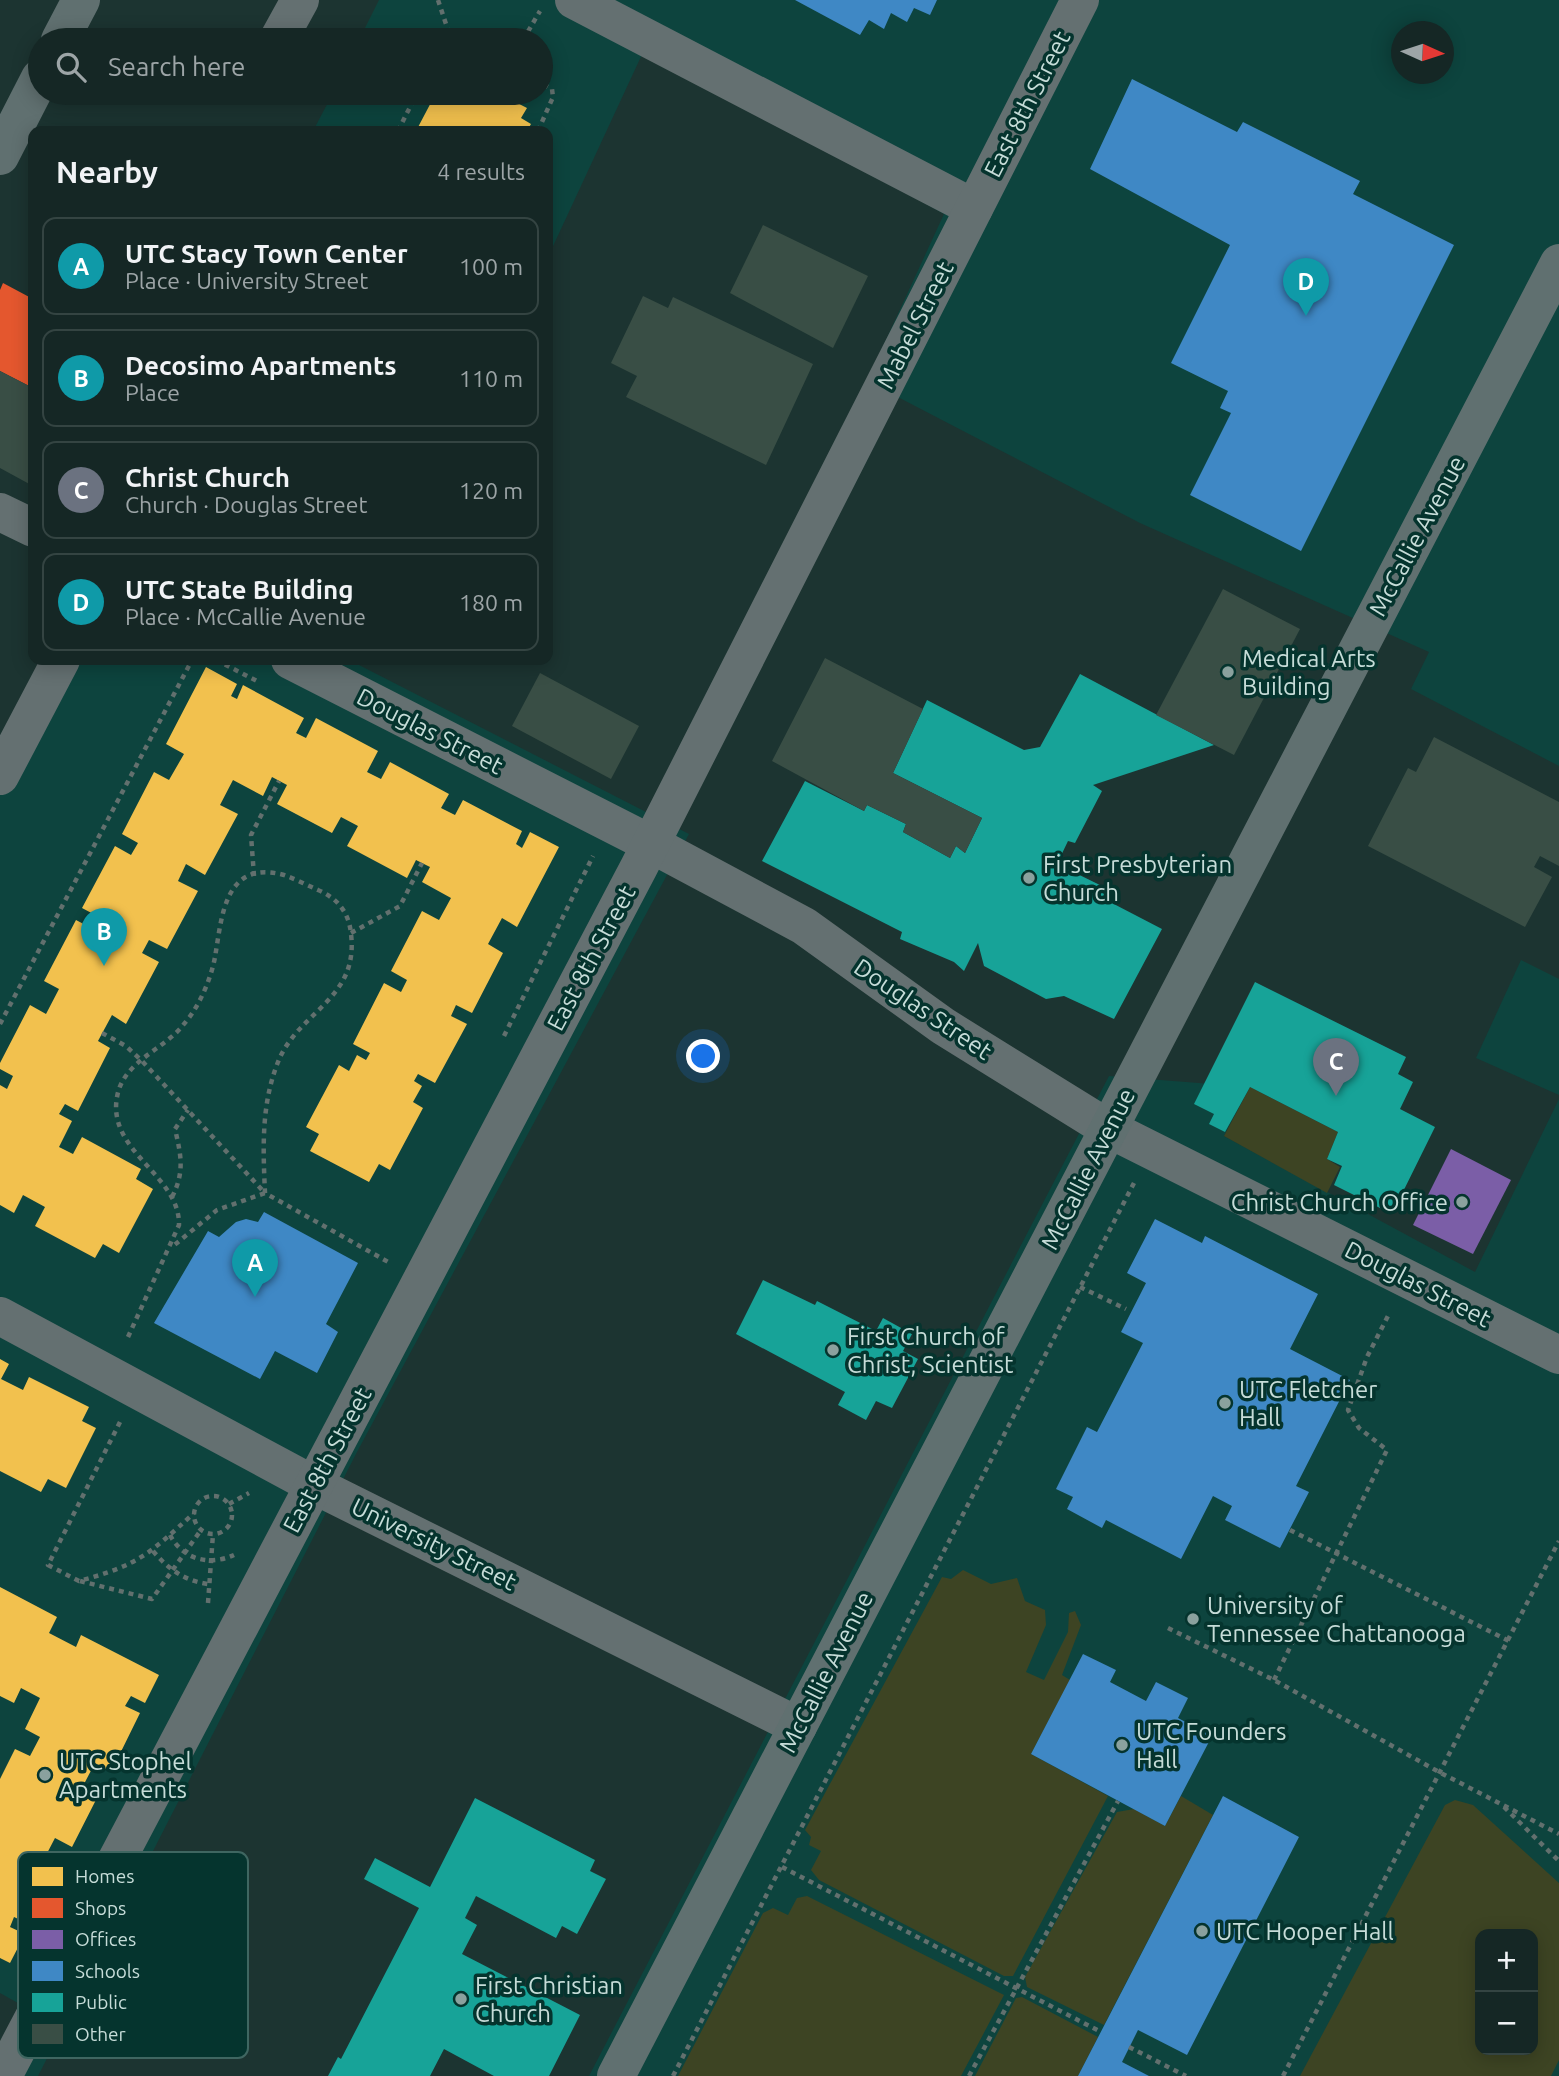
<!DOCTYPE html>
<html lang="en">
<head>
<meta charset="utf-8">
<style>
  :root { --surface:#152725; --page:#1e2f2d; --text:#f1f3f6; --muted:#9da5a7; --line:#344442; --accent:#8c9099 }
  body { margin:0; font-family:Ubuntu,sans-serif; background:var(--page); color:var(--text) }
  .controls { position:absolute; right:21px; bottom:21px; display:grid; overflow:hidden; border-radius:14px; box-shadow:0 4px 18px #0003 }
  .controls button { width:63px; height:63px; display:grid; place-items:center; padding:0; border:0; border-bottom:2px solid var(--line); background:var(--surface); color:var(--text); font:35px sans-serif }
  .compass { position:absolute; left:1391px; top:21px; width:63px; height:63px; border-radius:50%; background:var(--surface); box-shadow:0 4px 18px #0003; rotate:93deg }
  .you { position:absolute; left:704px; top:1057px; width:24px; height:24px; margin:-18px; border:5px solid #fff; border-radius:50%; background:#1a73e8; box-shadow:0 0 0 10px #1a73e833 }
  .badge { display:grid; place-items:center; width:46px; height:46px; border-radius:50%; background:var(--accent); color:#fff; font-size:23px; font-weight:700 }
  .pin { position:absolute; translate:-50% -58px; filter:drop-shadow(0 2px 4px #0008) }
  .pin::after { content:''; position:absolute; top:37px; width:24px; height:21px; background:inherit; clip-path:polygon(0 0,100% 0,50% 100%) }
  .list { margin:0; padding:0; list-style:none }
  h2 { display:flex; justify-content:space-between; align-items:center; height:91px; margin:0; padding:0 28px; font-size:30px }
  h2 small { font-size:23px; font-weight:400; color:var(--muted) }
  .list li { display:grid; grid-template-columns:46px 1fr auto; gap:21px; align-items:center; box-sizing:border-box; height:98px; margin:0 14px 14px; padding:0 14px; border:2px solid var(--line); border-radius:14px }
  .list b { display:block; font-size:26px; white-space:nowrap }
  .list p { margin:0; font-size:23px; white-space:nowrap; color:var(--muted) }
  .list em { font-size:23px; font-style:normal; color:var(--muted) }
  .icon { flex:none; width:38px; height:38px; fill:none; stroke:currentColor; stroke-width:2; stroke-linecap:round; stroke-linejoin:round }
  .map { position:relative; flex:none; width:1559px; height:2076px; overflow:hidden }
  .search { position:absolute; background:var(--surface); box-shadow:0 4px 18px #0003; left:28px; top:28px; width:525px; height:77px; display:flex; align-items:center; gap:18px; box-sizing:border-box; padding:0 24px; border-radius:38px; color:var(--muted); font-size:26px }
  .panel { position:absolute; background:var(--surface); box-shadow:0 4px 18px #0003; left:28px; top:126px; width:525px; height:539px; border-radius:14px }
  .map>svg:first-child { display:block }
  .built { fill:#0d443e; fill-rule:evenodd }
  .green { fill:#3d4423; fill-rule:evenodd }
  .homes { fill:#f2c14e }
  .shops { fill:#e4572e }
  .offices { fill:#7b5ea7 }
  .schools { fill:#3f88c5 }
  .public { fill:#17a398 }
  .building { fill:#394e45 }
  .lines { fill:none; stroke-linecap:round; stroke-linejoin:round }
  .path { stroke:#62706e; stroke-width:4.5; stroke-dasharray:5 5; stroke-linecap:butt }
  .minor { stroke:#647071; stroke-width:38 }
  .major { stroke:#607070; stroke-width:38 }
  .poi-dot { fill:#8aa19e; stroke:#05342e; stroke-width:2.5 }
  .labels { text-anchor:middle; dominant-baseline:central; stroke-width:7; stroke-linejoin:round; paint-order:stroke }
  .street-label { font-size:24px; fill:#c6dcd8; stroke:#05342e }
  .poi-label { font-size:24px; fill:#c6dcd8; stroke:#05342e; text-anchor:start }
  .key { fill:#05342e; stroke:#3f6661; stroke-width:2 }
  .key-label { font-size:19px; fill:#c6dcd8 }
</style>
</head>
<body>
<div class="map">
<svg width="1559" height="2076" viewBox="0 0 1559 2076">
  <rect width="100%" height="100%" fill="#1c3431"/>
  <g class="built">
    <path d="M379,0H1559V766L1411,689L1429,652L1140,523L867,381L944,214L645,48L548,257V131H313L333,93H541V40H359ZM1402,32H1444V74H1402Z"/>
    <polygon points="44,660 361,660 359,665 689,834 357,1452 38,2076 22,2076 50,2021 0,1993 0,744"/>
    <polygon points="1521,960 1559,979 1559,1095 1476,1058"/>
    <path d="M1109,1076L1250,1087L1224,1136L1475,1272L1559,1099V2076H589ZM1480,1934H1533V2050H1480Z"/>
  </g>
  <g class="green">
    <polygon points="1250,1087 1338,1132 1327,1159 1340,1167 1327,1193 1224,1136"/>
    <polygon points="963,1570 991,1584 1017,1578 1025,1601 1045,1610 1046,1625 1026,1672 1044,1680 1068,1632 1069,1613 1075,1611 1081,1625 1062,1675 1070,1680 1031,1754 1108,1796 1013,1976 1004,1976 819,1880 811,1870 821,1851 809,1845 811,1837 805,1830 942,1577 951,1579"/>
    <polygon points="1181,1796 1213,1815 1104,2025 1027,1987 1025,1977 1117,1812 1134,1809 1165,1826"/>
    <path d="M1455,1800L1473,1805L1559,1883V2060L1551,2076H1300L1445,1805ZM1480,1934H1533V2050H1480Z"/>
    <polygon points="807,1896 1004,1995 961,2076 678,2076 763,1913 773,1908 788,1915 797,1898"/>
    <polygon points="1022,1997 1098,2037 1078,2076 975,2076 1016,1998"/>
  </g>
  <g class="homes">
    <polygon points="436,93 498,93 527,108 521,118 531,124 527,131 416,131"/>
    <polygon points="206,667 237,684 231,696 237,699 243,685 304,718 296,733 306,738 316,718 378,751 367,772 381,779 390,762 449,794 441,808 455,815 463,800 522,831 516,844 522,848 530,832 559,847 517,927 502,918 488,944 503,953 472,1013 456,1005 451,1016 467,1024 435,1083 418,1074 414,1081 422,1086 413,1102 423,1108 390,1170 379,1164 369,1182 310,1151 319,1134 306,1127 339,1065 349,1071 357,1055 366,1060 370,1053 353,1044 384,983 401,992 407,980 391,971 422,911 439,920 451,898 422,882 430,867 416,860 407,878 347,846 358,826 341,817 332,833 277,804 287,785 272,777 263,796 233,780 220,805 238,814 205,875 186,864 178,881 198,891 167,949 149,940 142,953 159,962 126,1024 112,1015 98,1041 110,1048 78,1111 65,1104 59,1114 72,1121 59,1147 73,1154 82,1137 141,1169 136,1179 153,1189 119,1253 103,1244 95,1258 35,1226 45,1207 23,1195 14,1213 0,1205 0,1085 7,1089 13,1076 0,1069 0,1063 30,1005 46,1014 59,989 44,981 76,920 93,929 99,917 82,908 115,846 131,855 138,843 122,834 154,772 169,780 184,754 166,744"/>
    <polygon points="0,1359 9,1364 1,1379 23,1390 29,1377 89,1407 82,1421 96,1428 66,1488 48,1479 41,1492 0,1471"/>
    <polygon points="0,1587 57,1617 49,1633 76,1647 81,1635 159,1675 145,1703 131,1696 125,1706 140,1713 111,1772 95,1763 84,1784 100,1792 72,1847 55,1838 43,1861 56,1869 29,1924 14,1917 10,1927 25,1934 10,1963 0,1958 0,1779 15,1749 30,1756 40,1737 25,1729 40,1698 21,1688 14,1703 0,1696"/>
  </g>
  <polygon class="shops" points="3,283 33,299 33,388 0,371 0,290"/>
  <polygon class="offices" points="1451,1149 1511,1180 1473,1254 1413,1225"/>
  <g class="schools">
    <polygon points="795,0 937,0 930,15 914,8 907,22 891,13 884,29 869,20 860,35"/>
    <polygon points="1132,79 1237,132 1243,122 1360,181 1353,194 1454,245 1301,551 1190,495 1231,413 1220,408 1228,391 1171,363 1230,245 1090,169"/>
    <polygon points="264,1212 358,1263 326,1324 338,1332 317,1373 275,1351 260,1379 154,1323 208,1231 219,1237 236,1222 246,1219 258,1222"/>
    <polygon points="1155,1219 1202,1243 1205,1236 1318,1294 1290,1349 1350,1380 1296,1486 1309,1492 1280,1548 1225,1520 1232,1506 1213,1496 1181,1559 1106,1520 1102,1528 1067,1509 1073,1497 1056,1489 1087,1427 1097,1432 1143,1343 1121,1332 1146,1283 1127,1273"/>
    <polygon points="1083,1654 1116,1670 1110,1682 1146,1701 1156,1682 1188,1698 1178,1718 1212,1736 1165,1826 1031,1754"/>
    <polygon points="1223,1796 1299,1837 1187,2055 1138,2030 1122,2062 1149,2076 1078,2076"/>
  </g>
  <g class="public">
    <polygon points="1080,674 1214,745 1093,785 1102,791 1075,843 1068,841 1057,864 1106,888 1110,902 1162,929 1114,1019 1064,996 1046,999 984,966 978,943 964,971 954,962 900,939 902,932 762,861 805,781 864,811 867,805 906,824 903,832 950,858 956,846 965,853 982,818 893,773 927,700 1024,750 1040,747"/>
    <polygon points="1255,982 1406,1057 1398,1074 1413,1082 1400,1109 1435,1127 1392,1214 1334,1185 1342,1166 1327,1159 1338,1132 1250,1087 1225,1132 1209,1124 1214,1114 1194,1104"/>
    <polygon points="763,1280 815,1305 817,1301 876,1331 883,1318 912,1334 903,1351 918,1359 892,1408 876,1401 866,1420 838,1405 845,1392 736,1334"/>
    <polygon points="475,1798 595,1860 590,1871 606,1879 577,1934 562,1926 556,1938 476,1896 465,1918 477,1925 462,1954 580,2015 549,2076 494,2076 444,2049 430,2076 328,2076 338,2057 341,2059 419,1908 364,1879 375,1858 430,1887"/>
  </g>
  <g class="building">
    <polygon points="763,225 868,276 833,348 730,293"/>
    <polygon points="643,296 668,308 673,297 813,364 766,465 626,397 637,376 611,363"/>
    <polygon points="0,371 33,388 33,486 0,468"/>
    <polygon points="1223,589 1300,629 1234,755 1156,715"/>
    <polygon points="825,658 923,709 893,773 982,818 965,853 956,846 950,858 903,832 906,824 867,805 864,811 772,761"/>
    <polygon points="540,673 639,726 611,779 512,726"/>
    <polygon points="1434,737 1559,802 1559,866 1540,856 1534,867 1552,877 1525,927 1368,846 1408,768 1416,772"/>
  </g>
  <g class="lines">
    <g class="path">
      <polyline points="438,0 448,30 443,40"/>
      <polyline points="523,40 540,11"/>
      <polyline points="398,131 417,93"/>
      <polyline points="538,131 553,97 552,89 541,83"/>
      <polyline points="216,660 259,682"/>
      <polyline points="254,876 251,835 279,781"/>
      <polyline points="351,933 400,906 422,863"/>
      <polyline points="0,1024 192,660"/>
      <polyline points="102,1033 126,1046 142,1061 265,1193 217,1210 172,1247"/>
      <polyline points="504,1036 593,856"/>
      <path d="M172,1197C185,1172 181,1155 175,1129L188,1110"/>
      <polyline points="1080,1287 1126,1309"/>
      <path d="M128,1337L179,1225C180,1175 107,1152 117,1097C123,1061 164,1050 184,1024C199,1007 211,979 215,957C222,917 224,859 284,875C295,879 307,885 318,890C337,898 349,912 351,934C359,1000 298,1011 278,1062C261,1105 263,1148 265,1193L390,1263"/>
      <path d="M120,1422L48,1565L79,1581C139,1565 149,1554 194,1513"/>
      <circle cx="213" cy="1515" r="19"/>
      <polyline points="229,1504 249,1493"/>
      <polyline points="1290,1530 1509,1641"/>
      <path d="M170,1535C183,1560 210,1566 234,1555"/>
      <path d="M153,1551C168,1569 185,1581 208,1584"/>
      <polyline points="80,1581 152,1599 201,1530"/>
      <polyline points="208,1603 213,1534"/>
      <polyline points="1168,1628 1274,1680 1439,1772 1559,1834"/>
      <polyline points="1274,1680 1387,1450 1359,1428 1348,1410 1367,1357 1390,1312"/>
      <polyline points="1504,1807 1559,1861"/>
      <polyline points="782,1867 1101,2032"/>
      <polyline points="1129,2047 1186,2076"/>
      <polyline points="673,2076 1135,1181"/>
      <polyline points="969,2076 1118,1801"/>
      <polyline points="1283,2076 1559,1541"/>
    </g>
    <g class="minor">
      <polyline points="574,0 974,208"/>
      <polyline points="278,40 300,0"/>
      <polyline points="0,512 33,528"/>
      <polyline points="290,660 651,844 804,926 943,1026 1109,1129 1559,1355"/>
      <polyline points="0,776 61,660"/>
      <polyline points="0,1316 314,1485 798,1726"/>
      <polyline points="3,2076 639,867 1080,0"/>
    </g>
    <g class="major">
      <polyline points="60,40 81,0"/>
      <polyline points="0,156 40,78"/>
      <polyline points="616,2076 1559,263"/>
    </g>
  </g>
  <g class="poi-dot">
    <circle cx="1228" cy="672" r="7"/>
    <circle cx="1029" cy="878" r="7"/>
    <circle cx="1462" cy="1202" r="7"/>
    <circle cx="833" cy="1350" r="7"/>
    <circle cx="1225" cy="1403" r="7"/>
    <circle cx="1193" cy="1619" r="7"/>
    <circle cx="1122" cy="1745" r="7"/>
    <circle cx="45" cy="1775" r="7"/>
    <circle cx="1202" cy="1931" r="7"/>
    <circle cx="461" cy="1999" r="7"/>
  </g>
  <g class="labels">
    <g class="street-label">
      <text transform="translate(1027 104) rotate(-63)">East 8th Street</text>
      <text transform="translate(915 325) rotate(-63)">Mabel Street</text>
      <text transform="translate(1417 536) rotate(-62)">McCallie Avenue</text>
      <text transform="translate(430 731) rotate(27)">Douglas Street</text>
      <text transform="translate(591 958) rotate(-62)">East 8th Street</text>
      <text transform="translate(923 1009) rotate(34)">Douglas Street</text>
      <text transform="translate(1088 1169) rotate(-63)">McCallie Avenue</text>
      <text transform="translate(1418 1284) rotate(27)">Douglas Street</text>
      <text transform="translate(327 1460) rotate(-62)">East 8th Street</text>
      <text transform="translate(434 1544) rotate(26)">University Street</text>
      <text transform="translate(826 1672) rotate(-63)">McCallie Avenue</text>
    </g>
    <g class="poi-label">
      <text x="1242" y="658">Medical Arts<tspan x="1242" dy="28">Building</tspan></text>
      <text x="1043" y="864">First Presbyterian<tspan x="1043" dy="28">Church</tspan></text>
      <text x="1448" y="1202" text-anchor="end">Christ Church Office</text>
      <text x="847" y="1336">First Church of<tspan x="847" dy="28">Christ, Scientist</tspan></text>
      <text x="1239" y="1389">UTC Fletcher<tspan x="1239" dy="28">Hall</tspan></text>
      <text x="1207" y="1605">University of<tspan x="1207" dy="28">Tennessee Chattanooga</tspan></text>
      <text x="1136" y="1731">UTC Founders<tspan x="1136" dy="28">Hall</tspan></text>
      <text x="59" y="1761">UTC Stophel<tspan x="59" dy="28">Apartments</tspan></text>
      <text x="1216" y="1931">UTC Hooper Hall</text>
      <text x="475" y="1985">First Christian<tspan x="475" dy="28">Church</tspan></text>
    </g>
  </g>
  <rect x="18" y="1852" width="230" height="206" rx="10" class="key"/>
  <rect x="32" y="1867" width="31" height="19" fill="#f2c14e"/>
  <rect x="32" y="1898" width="31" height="20" fill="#e4572e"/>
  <rect x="32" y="1930" width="31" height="19" fill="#7b5ea7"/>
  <rect x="32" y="1961" width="31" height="20" fill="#3f88c5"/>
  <rect x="32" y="1993" width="31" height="19" fill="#17a398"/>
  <rect x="32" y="2024" width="31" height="20" fill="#394e45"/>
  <g class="key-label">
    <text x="75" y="1883">Homes</text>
    <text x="75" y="1915">Shops</text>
    <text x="75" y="1946">Offices</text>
    <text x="75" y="1978">Schools</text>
    <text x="75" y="2009">Public</text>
    <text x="75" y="2041">Other</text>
  </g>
</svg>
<div class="controls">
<button>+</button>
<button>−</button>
</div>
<svg class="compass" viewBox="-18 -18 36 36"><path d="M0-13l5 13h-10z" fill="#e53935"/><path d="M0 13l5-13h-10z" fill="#9da5a7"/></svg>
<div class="you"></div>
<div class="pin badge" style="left:255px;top:1297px;background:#0f9aa8">A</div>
<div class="pin badge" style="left:104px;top:966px;background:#0f9aa8">B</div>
<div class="pin badge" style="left:1336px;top:1096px;background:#6b7280">C</div>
<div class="pin badge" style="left:1306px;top:316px;background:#0f9aa8">D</div>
<div class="search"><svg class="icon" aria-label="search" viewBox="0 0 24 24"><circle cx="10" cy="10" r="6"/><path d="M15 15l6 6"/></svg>Search here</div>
<section class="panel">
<h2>Nearby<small>4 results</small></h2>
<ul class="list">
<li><span class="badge" style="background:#0f9aa8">A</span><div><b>UTC Stacy Town Center</b><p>Place · University Street</p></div><em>100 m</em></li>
<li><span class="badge" style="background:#0f9aa8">B</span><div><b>Decosimo Apartments</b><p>Place</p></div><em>110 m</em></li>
<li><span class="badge" style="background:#6b7280">C</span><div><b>Christ Church</b><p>Church · Douglas Street</p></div><em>120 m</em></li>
<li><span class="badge" style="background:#0f9aa8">D</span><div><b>UTC State Building</b><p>Place · McCallie Avenue</p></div><em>180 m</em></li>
</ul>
</section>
</div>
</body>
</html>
